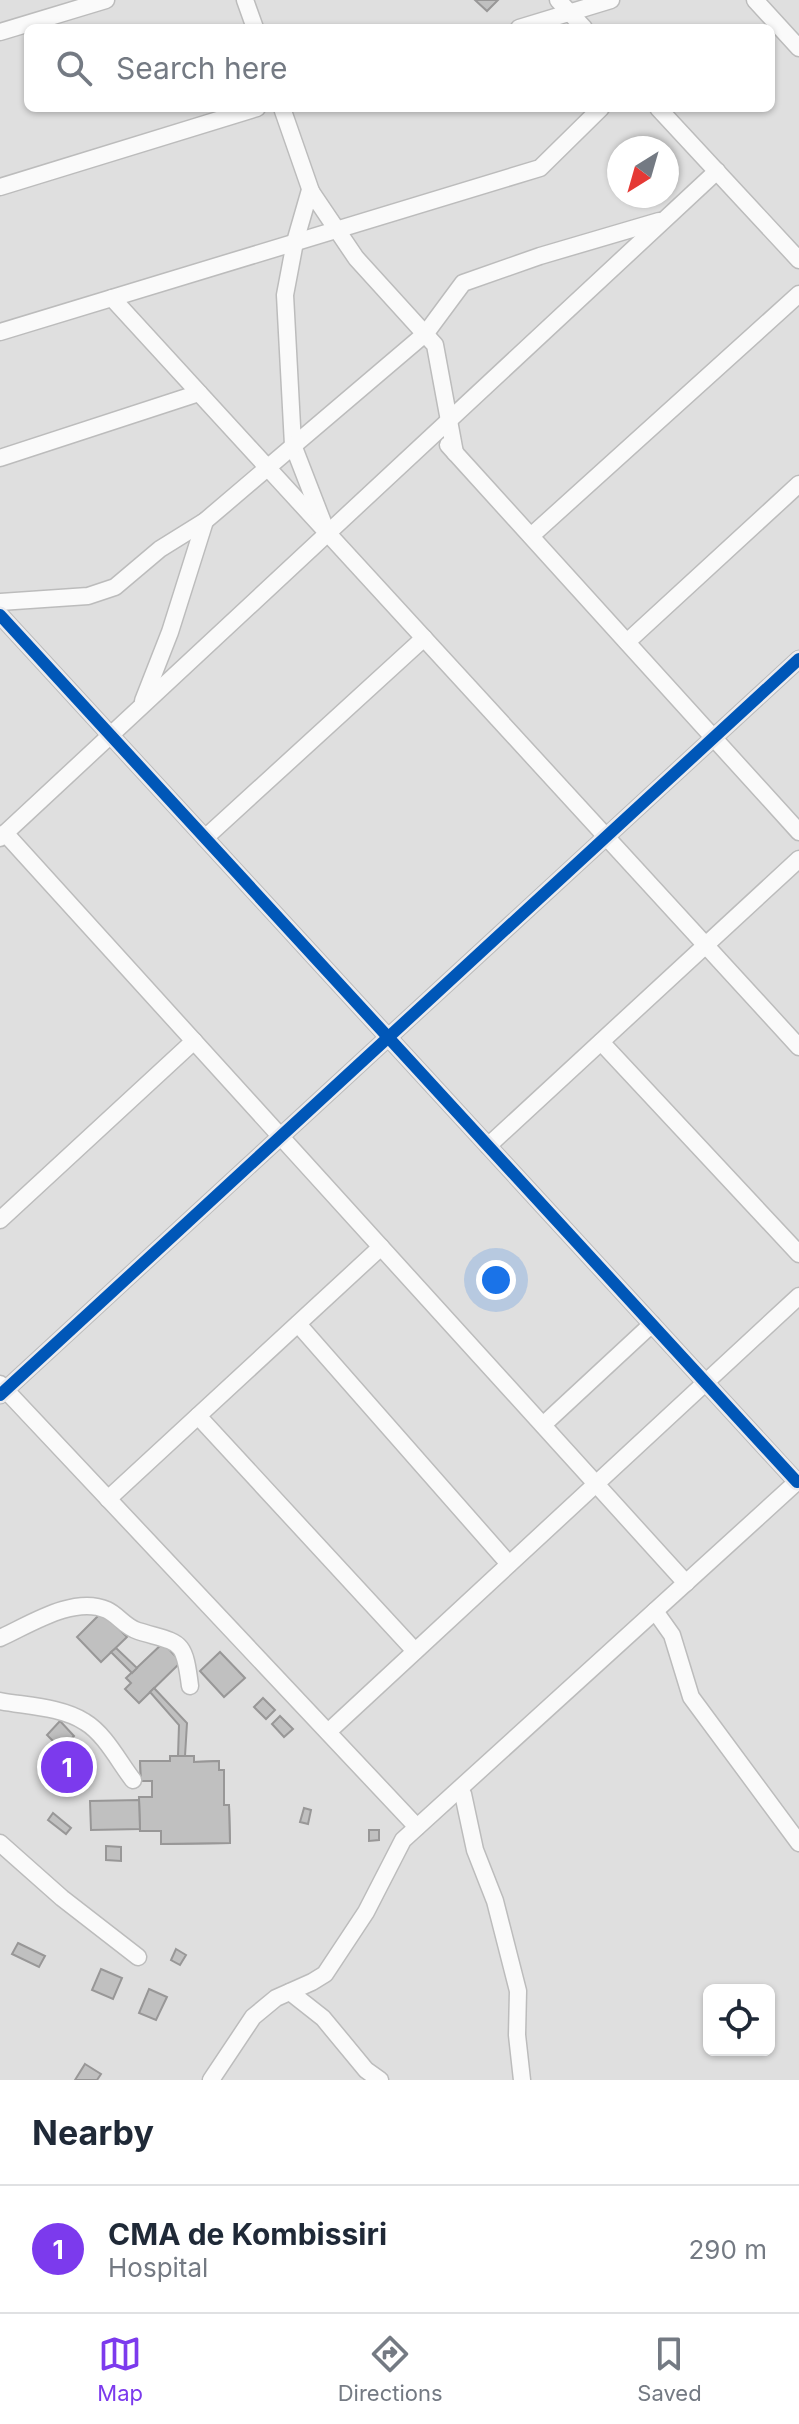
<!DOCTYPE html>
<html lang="en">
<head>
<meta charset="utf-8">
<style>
  :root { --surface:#fff; --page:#f6f6f7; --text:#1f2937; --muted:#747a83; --line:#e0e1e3; --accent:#7c3aed }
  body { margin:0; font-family:Inter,sans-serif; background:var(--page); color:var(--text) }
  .controls { position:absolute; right:24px; bottom:24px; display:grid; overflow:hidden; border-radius:12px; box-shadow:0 2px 6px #0004 }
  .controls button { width:72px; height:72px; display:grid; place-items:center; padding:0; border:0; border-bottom:2px solid var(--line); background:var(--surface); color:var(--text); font:40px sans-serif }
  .compass { position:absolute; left:607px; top:136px; width:72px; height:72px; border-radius:50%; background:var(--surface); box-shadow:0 2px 6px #0004; rotate:217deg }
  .you { position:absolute; left:496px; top:1280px; width:28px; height:28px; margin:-20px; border:6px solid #fff; border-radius:50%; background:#1a73e8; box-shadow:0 0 0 12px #1a73e833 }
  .badge { display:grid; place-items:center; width:52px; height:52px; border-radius:50%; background:var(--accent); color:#fff; font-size:26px; font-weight:700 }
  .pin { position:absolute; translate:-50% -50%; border:4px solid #fff; box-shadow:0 2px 8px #0006 }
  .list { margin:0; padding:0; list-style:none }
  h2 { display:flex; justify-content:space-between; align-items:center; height:104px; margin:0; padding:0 32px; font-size:34px }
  h2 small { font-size:26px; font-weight:400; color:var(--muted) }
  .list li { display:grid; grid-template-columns:52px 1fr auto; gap:24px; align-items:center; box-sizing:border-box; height:128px; padding:0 32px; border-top:2px solid var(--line) }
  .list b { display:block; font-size:30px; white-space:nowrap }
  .list p { margin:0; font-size:26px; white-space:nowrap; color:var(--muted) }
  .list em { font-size:26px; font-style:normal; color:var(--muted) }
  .icon { flex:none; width:44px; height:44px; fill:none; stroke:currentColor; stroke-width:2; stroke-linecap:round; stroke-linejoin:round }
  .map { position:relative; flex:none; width:799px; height:2080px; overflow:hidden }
  .search { position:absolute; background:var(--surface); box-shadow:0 2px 6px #0004; left:24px; right:24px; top:24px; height:88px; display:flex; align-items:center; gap:20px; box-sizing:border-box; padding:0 28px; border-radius:12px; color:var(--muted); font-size:30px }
  .sheet { height:232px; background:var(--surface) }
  nav { display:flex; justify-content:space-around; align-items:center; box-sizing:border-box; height:112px; border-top:2px solid var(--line); background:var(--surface); font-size:22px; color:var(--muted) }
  nav a { display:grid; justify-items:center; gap:4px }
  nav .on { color:var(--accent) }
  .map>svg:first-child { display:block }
  .building { fill:#c0c0c0; stroke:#989797; stroke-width:2; fill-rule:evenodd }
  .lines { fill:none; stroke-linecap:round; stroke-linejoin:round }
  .minor-casing { stroke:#bcbcbc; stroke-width:19 }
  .minor { stroke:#fafafa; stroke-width:16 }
  .cycleway-casing { stroke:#ebebee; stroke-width:17 }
  .cycleway { stroke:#0057b8; stroke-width:12 }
</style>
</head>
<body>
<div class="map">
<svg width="799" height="2080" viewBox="0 0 799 2080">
  <rect width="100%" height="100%" fill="#dfdfdf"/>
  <g class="building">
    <polygon points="475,0 498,0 487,11"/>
    <polygon points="102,1612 127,1637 101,1662 77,1637"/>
    <polygon points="163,1643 181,1662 139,1703 125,1689 131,1683 126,1678"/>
    <polygon points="116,1648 137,1668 132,1673 111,1652"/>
    <polygon points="220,1652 245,1678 224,1697 200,1671"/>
    <polygon points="154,1688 187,1723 185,1756 178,1756 179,1725 150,1692"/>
    <polygon points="263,1698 275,1710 266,1719 254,1707"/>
    <polygon points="280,1716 293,1729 284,1737 272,1724"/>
    <polygon points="60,1721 74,1736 61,1749 47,1735"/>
    <path d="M170,1756H194V1762L219,1761V1770H224V1805H229L230,1843L161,1844V1831H140L139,1797H152V1781H141L140,1761H170ZM169,1776L209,1777V1811H199V1791H182V1812H169Z"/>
    <polygon points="170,1756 194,1756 194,1762 219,1761 219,1770 224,1770 224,1805 229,1805 230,1843 161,1844 161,1831 140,1831 139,1797 152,1797 152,1781 141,1781 140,1761 170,1761"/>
    <polygon points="139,1800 140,1829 91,1830 90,1801"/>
    <polygon points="304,1808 311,1810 308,1824 300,1822"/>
    <polygon points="53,1813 71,1828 66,1834 48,1820"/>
    <polygon points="369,1830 379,1830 379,1840 369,1841"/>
    <polygon points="106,1846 121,1847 121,1861 106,1860"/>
    <polygon points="18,1943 45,1956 39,1967 12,1954"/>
    <polygon points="176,1949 186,1955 180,1965 171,1960"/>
    <polygon points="101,1969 122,1978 113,1999 92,1990"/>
    <polygon points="149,1989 167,1997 156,2020 139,2013"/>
    <polygon points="85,2064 101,2074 97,2080 75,2080"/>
  </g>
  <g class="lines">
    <g class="minor-casing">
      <g id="minor">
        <polyline points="245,0 255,28"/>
        <polyline points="558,0 584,28"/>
        <polyline points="755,0 799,48"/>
        <polyline points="519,28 611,0"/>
        <polyline points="0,32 106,0"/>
        <polyline points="282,108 313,197"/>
        <polyline points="658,108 799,260"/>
        <polyline points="0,187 257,108"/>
        <polyline points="112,298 799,1047"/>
        <polyline points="0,332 540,168 601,108"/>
        <polyline points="448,445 799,832"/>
        <polyline points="0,458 199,393"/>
        <polyline points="324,525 293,445 285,295 295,242 310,190 356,258 435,345 455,453"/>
        <polyline points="531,536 799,294"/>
        <polyline points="0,602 88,596 115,587 160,549 205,521 426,333 463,283 540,256 659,221"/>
        <polyline points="0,615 797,1482"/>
        <polyline points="627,642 799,484"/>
        <polyline points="143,701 170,632 205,521"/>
        <polyline points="5,833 686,1583"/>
        <polyline points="0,838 717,171"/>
        <polyline points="205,838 424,638"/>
        <polyline points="601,1042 799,1254"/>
        <polyline points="488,1146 799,859"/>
        <polyline points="0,1220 194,1041"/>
        <polyline points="298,1324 509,1564"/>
        <polyline points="0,1384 417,1827"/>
        <polyline points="0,1395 799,659"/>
        <polyline points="198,1416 415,1651"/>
        <polyline points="543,1425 652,1324"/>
        <polyline points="108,1499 381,1247"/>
        <polyline points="655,1611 672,1635 691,1697 799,1843"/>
        <path d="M0,1638C29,1625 74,1595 107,1610C118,1615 125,1627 138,1631C181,1644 184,1638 190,1686"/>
        <path d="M0,1701C27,1706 62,1707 85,1722C105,1734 119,1762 133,1780"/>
        <polyline points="328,1732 799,1296"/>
        <polyline points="463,1794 475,1850 495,1901 518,1991 517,2035 522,2080"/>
        <polyline points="0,1843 62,1898 138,1957"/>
        <polyline points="290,1992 323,2018 366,2070 380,2080"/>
        <polyline points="211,2080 253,2017 276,1998 312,1982 325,1974 366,1912 403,1840 799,1480"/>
      </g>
    </g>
    <use href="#minor" class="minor"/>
    <g class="cycleway-casing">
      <g id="cycleway">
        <polyline points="0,615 797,1482"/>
        <polyline points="0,1395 799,659"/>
      </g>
    </g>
    <use href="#cycleway" class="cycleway"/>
  </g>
</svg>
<div class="controls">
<button><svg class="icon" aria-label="locate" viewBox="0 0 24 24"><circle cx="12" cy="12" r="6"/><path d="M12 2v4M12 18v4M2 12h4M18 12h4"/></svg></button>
</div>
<svg class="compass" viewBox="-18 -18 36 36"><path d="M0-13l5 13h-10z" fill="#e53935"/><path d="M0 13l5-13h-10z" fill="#747a83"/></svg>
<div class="you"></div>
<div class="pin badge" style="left:67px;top:1767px">1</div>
<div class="search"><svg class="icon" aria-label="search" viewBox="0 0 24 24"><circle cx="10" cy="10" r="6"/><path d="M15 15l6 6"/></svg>Search here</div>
</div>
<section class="sheet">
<h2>Nearby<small></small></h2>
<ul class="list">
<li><span class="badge">1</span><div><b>CMA de Kombissiri</b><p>Hospital</p></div><em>290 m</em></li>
</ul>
</section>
<nav>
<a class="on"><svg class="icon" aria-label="map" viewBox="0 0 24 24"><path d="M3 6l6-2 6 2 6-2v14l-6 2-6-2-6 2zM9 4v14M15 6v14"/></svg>Map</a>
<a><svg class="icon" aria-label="directions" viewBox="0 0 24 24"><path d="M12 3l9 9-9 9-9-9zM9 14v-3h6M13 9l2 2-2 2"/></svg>Directions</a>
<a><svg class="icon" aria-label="saved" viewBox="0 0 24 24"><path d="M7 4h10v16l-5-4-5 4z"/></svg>Saved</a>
</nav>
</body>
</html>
